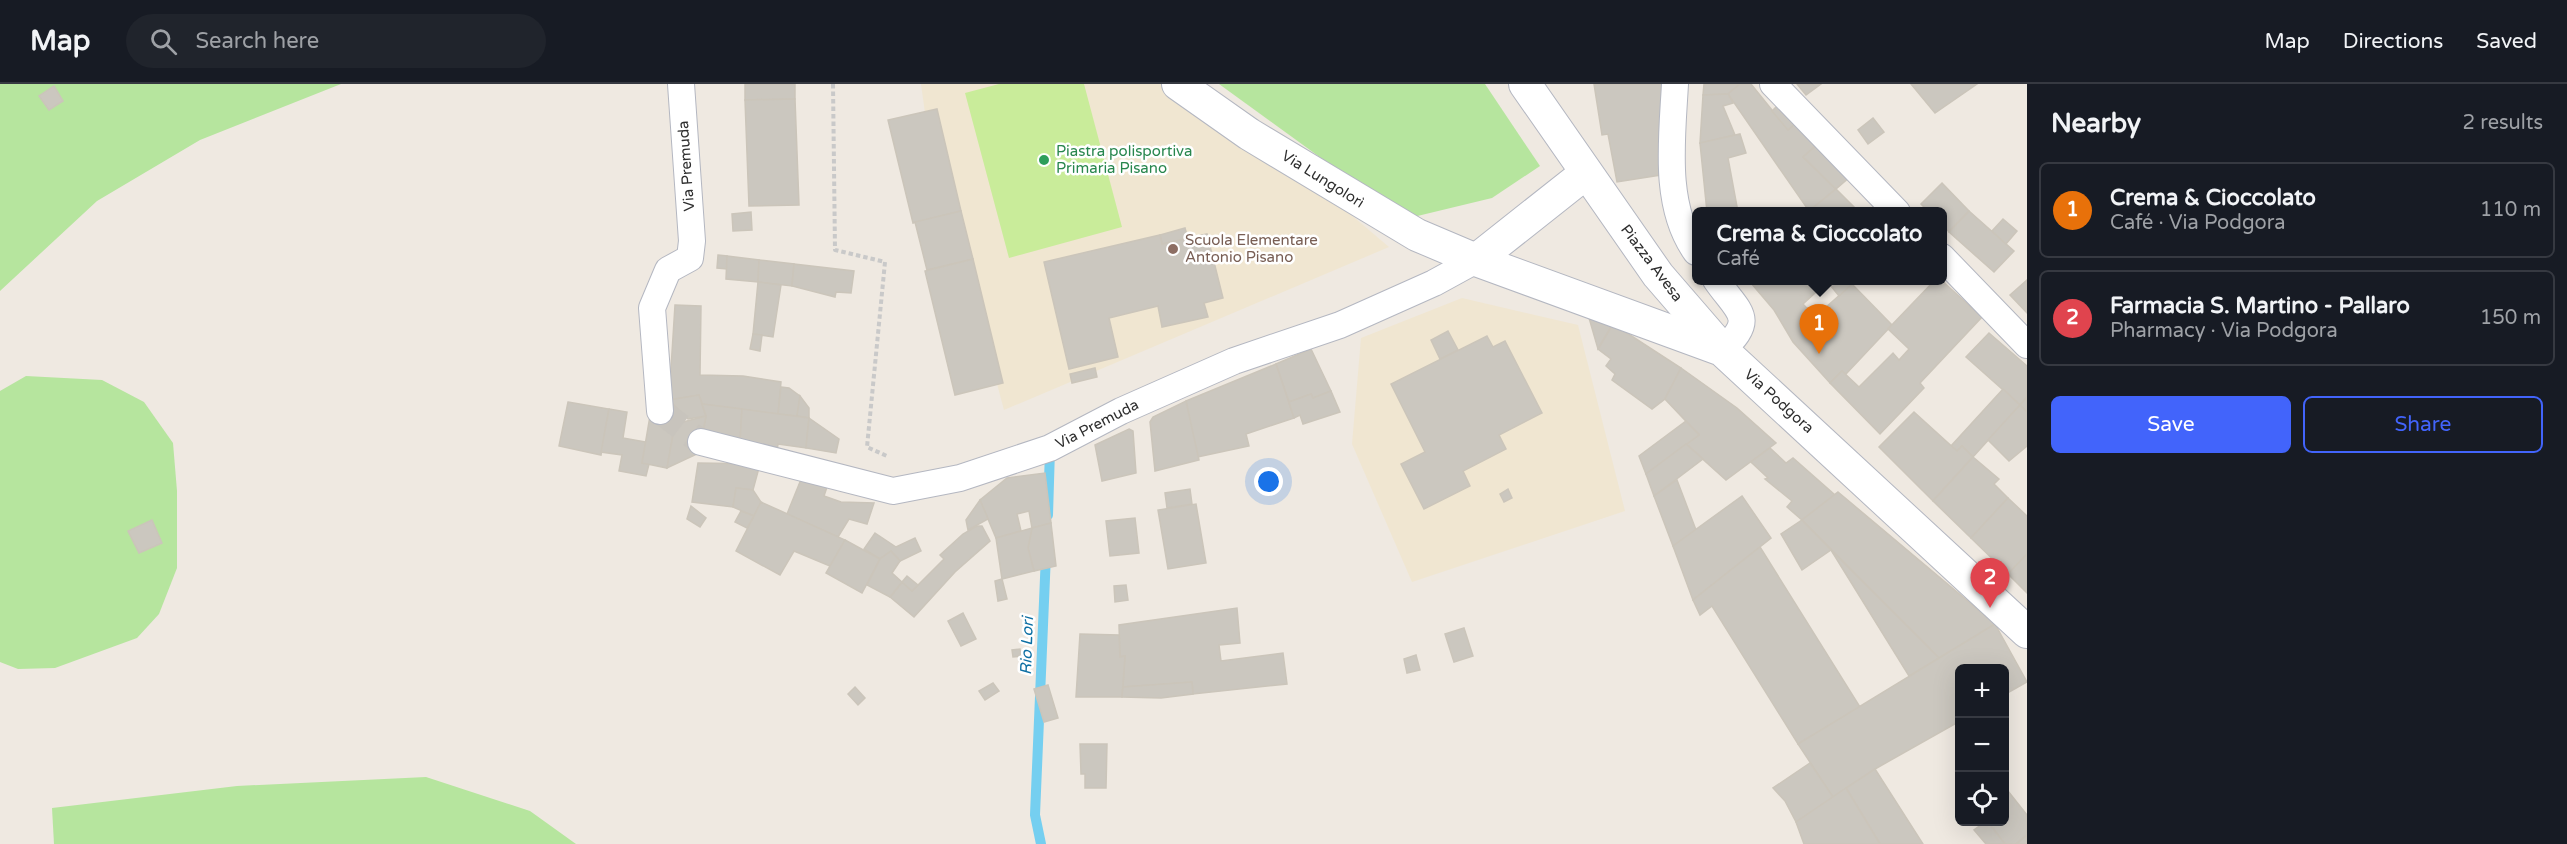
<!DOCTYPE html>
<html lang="en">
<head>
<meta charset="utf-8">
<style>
  :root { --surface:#171b24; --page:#20242c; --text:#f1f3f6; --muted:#9ea1a6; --line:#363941; --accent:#4264fb }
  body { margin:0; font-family:"Varela Round",sans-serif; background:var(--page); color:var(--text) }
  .controls { position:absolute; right:18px; bottom:18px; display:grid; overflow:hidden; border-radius:9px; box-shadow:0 6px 24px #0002 }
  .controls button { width:54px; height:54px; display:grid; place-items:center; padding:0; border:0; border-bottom:2px solid var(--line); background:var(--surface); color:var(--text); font:30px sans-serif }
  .you { position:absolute; left:1269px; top:398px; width:21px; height:21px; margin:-15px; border:4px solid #fff; border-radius:50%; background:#1a73e8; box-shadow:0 0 0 9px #1a73e833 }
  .badge { display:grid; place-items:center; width:39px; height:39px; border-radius:50%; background:var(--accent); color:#fff; font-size:20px; font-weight:700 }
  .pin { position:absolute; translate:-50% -50px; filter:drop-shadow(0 2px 3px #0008) }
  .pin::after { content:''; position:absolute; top:32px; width:21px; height:18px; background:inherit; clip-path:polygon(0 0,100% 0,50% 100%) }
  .popup { position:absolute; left:1692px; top:123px; width:255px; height:78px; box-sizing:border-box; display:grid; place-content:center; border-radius:9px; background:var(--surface); filter:drop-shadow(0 2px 4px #0005); font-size:20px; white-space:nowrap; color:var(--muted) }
  .popup b { font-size:22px; color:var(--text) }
  .popup::after { content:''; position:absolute; left:50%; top:100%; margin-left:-12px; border:12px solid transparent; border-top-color:var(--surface) }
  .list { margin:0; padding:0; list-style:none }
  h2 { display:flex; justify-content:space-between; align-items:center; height:78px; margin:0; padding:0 24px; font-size:26px }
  h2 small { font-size:20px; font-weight:400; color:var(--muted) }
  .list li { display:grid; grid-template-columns:39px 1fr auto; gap:18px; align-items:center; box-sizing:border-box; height:96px; margin:0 12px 12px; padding:0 12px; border:2px solid var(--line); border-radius:9px }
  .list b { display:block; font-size:22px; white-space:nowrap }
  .list p { margin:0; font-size:20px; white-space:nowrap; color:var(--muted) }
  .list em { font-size:20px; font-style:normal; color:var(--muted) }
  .actions { display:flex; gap:12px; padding:18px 24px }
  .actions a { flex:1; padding:14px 0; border:2px solid var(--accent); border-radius:9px; text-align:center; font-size:21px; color:var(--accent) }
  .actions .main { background:var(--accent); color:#fff }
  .icon { flex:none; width:33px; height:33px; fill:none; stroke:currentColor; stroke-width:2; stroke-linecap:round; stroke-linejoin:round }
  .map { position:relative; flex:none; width:2027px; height:760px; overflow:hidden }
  header { display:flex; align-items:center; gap:36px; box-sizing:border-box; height:84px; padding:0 30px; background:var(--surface); border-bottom:2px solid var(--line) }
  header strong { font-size:28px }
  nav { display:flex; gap:33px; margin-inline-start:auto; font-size:21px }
  .search { width:420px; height:54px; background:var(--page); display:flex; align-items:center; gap:15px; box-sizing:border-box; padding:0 21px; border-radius:33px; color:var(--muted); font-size:22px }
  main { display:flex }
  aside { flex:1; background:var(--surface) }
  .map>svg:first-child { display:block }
  .education { fill:#f0e6d1 }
  .green { fill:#b6e59e }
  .pitch { fill:#c9ec9a }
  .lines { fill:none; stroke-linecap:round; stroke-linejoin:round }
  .stream { stroke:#75cff0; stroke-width:10 }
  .building { fill:#cbc7bf; stroke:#cbc5ba; stroke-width:1.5 }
  .minor-tunnel { stroke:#c8c4bd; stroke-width:26; stroke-dasharray:26 13; stroke-linecap:butt }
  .minor-casing { stroke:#b4b7c1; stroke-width:28 }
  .tertiary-casing { stroke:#b4b7c1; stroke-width:34 }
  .path { stroke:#c9c9c9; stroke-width:4; stroke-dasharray:4.5 3; stroke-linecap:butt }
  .minor { stroke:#fff; stroke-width:26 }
  .tertiary { stroke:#fff; stroke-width:32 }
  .leisure-dot { fill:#2e9e5b; stroke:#fff; stroke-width:2 }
  .education-dot { fill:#8d6e63; stroke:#fff; stroke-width:2 }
  .labels { text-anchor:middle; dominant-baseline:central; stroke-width:5; stroke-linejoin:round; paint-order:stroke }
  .leisure-label { font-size:15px; fill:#27864d; stroke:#fff; text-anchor:start }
  .street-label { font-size:15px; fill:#2e2e2e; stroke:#fff }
  .education-label { font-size:15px; fill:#785e54; stroke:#fff; text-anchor:start }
  .water-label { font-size:16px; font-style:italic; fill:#0d6fa3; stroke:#fff }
</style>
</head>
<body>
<header>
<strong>Map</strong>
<div class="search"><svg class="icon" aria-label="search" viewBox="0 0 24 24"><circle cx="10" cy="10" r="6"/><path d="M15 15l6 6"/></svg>Search here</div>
<nav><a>Map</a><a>Directions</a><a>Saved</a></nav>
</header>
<main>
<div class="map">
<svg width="2027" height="760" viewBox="0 0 2027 760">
  <rect width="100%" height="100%" fill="#efe9e1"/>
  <g class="education">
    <polygon points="921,0 1177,0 1323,107 1389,163 1004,326 925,29"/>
    <polygon points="1462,214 1578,241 1625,427 1412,498 1352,360 1361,254"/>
  </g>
  <g class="green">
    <polygon points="0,0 341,0 200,56 97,117 0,207"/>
    <polygon points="1219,0 1485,0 1540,82 1492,114 1405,135"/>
    <polygon points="26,292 102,296 144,318 173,359 177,407 177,484 159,530 137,554 55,584 18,585 0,578 0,307"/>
    <polygon points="426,693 530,727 576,760 54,760 52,724 237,702"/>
  </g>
  <polygon class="pitch" points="999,0 1084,0 1122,143 1009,174 965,9"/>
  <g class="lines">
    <g class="stream">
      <polyline points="1048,431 1050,365"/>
      <polyline points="1041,760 1035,731 1046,470"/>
    </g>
  </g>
  <g class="building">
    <polygon points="745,0 795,0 795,15 745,16"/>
    <polygon points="1594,0 1672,0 1667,90 1617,98 1608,50 1602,51"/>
    <polygon points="1704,0 1740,0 1728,10 1703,11"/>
    <polygon points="1740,0 1751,0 1788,46 1798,37 1819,59 1803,73 1836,105 1809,127 1728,10"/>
    <polygon points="1797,0 1821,0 1806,11"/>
    <polygon points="1911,0 1977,0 1935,29"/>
    <polygon points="54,2 63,17 49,26 39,12"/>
    <polygon points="1728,10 1733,19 1723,22 1735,51 1700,59 1703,11"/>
    <polygon points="795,15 799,121 749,122 745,16"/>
    <polygon points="1781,18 1798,37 1788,46 1772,27"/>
    <polygon points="937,25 961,127 913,139 888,36"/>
    <polygon points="1873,34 1884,48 1868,60 1858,46"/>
    <polygon points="1740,50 1746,69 1728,74 1738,128 1707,128 1700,59"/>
    <polygon points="1819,59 1851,92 1836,105 1803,73"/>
    <polygon points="1942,99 1969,127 1949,148 1942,140 1942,128 1929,128 1921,120"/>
    <polygon points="1836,105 1859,128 1809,127"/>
    <polygon points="961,127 973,175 927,186 915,138"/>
    <polygon points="1969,127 2014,167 1994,188 1949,148"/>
    <polygon points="751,128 752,146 733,147 732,130"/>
    <polygon points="2003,135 2017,147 2006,160 1992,147"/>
    <polygon points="1185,144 1188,155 1162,160 1160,151"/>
    <polygon points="1207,150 1223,214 1204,219 1208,233 1162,243 1158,222 1109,234 1118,273 1069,285 1044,178 1160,151 1162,160"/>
    <polygon points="718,171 727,172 727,185 717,184"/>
    <polygon points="727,172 759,176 758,198 726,195"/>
    <polygon points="973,175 1003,299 955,311 925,187"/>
    <polygon points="759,176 794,180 792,202 758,198"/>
    <polygon points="794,180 854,187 851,209 836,208 835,213 792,202"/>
    <polygon points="1754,196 1826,196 1827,198 1803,220 1815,233 1852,200 1892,241 1846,290 1842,287 1830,299 1793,258 1774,226 1751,199"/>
    <polygon points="1826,196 1848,196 1852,200 1839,212"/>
    <polygon points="1935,196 1941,196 1982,233 1920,299 1924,304 1880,350 1830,299 1842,287 1859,303 1893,269 1899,276 1909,265 1888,245"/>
    <polygon points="2027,196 2027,229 2010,211"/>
    <polygon points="758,198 781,201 773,253 753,250"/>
    <polygon points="675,221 701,222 700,291 743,292 781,298 778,330 702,320 699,311 669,316"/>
    <polygon points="1587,227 1613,240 1598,265"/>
    <polygon points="1613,240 1681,284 1665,315 1652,325 1612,296 1615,290 1606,282 1611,275 1598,265"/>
    <polygon points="1448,247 1458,266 1440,275 1431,256"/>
    <polygon points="1989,249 2027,282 2027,313 2020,321 1966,273"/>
    <polygon points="753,250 762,251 760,267 750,265"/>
    <polygon points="1487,252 1493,263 1505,257 1542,329 1499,351 1506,365 1463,387 1470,402 1424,425 1401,380 1425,368 1391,300"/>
    <polygon points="1311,265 1331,307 1313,314 1311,310 1289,318 1276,280"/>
    <polygon points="1276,280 1294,334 1246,350 1249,362 1197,373 1186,317"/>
    <polygon points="1095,284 1097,293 1072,299 1070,290"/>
    <polygon points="1681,284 1737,324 1776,359 1726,396 1686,360 1699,351 1665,315"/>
    <polygon points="781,303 789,304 800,312 797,332 778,330"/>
    <polygon points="2003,305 2020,321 1973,373 1962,362 1957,367 1951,362"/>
    <polygon points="1331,307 1340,328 1303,340 1300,331 1294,334 1289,318 1311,310 1313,314"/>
    <polygon points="699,311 706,332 688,335 669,316"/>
    <polygon points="800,312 809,324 809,334 797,332"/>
    <polygon points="2027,313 2027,328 2020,321"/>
    <polygon points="1186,317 1199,376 1155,387 1150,338 1153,333"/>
    <polygon points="568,318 609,325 601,371 559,362"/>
    <polygon points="702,320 742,325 740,358 703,348 706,332"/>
    <polygon points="2020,321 2027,328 2027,362 2009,377 1988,356"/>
    <polygon points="609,325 627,328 623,354 646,358 642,379 649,380 646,392 619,387 622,371 601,368"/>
    <polygon points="742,325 809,334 806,364 778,360 777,367 740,358"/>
    <polygon points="1914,328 1957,367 1962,362 1973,373 1933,417 1879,363"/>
    <polygon points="650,332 675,340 667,384 642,379"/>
    <polygon points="706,332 699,369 667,384 675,340"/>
    <polygon points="809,334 839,355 836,369 806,364"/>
    <polygon points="1686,337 1699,351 1646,390 1639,372"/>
    <polygon points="1129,345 1133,347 1136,389 1102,397 1095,361"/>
    <polygon points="1686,360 1703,375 1654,412 1646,390"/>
    <polygon points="1770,364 1786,379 1793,374 1835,411 1802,436 1787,423 1792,417 1765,395 1768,394 1751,378"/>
    <polygon points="1973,373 1999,395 1994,400 2008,414 1971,454 1933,417"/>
    <polygon points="698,379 760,380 753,406 736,404 733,423 692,418"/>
    <polygon points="1045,389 1051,439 1032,444 1029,427 1017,430 1021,447 996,454 980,416 1007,394"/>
    <polygon points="802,393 827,403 824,412 841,418 874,419 867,440 849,435 838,453 787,430"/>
    <polygon points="1677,396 1696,446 1673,462 1654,412"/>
    <polygon points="736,404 753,406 761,418 754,432 733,423"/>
    <polygon points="1190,405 1192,420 1167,424 1165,409"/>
    <polygon points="1508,405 1512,414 1504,418 1500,410"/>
    <polygon points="1838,408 1995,540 1939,574 1802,436"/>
    <polygon points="1742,412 1771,454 1693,516 1673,462"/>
    <polygon points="2008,414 2027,432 2027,470 2008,490 1971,454"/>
    <polygon points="980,416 988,435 968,446 966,436"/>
    <polygon points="761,418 845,456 830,482 794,467 780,491 736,467"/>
    <polygon points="1196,420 1206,479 1168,485 1158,426"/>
    <polygon points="691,422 706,434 700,443 687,435"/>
    <polygon points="741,427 754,432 747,444 735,438"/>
    <polygon points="1135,434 1139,469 1110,472 1106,437"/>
    <polygon points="152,436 162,459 139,469 128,447"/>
    <polygon points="1802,436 1831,466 1802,486 1781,450"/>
    <polygon points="1051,439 1056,482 1034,487 1028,464 1032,444"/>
    <polygon points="977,442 982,442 990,457 955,488 914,533 890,513 902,498 912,507 944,475 940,471 963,450"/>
    <polygon points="1032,444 1028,464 1034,487 1002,495 996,454"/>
    <polygon points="875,449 896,463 915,454 921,467 900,477 891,467 880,475 864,465"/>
    <polygon points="845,456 880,475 862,509 826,489"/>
    <polygon points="1760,463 1860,623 1798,660 1712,522 1700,531 1693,516"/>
    <polygon points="1831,466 1939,574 1909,592"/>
    <polygon points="891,467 900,477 892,489 902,498 890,513 867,501 880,475"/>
    <polygon points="2027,470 2027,509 2008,490"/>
    <polygon points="907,492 918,501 912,507 902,498"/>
    <polygon points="1002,495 1007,515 998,517 995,497"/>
    <polygon points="1126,501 1128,516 1115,518 1114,502"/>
    <polygon points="1237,524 1240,559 1219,561 1221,577 1283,569 1287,600 1193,610 1192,598 1123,603 1125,572 1120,573 1119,541"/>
    <polygon points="963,529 976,555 961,562 948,537"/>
    <polygon points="1995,540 2027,598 2004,611 2004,584 1960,584 1960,637 1875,685 1833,713 1798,660"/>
    <polygon points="1464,544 1473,572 1454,578 1445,550"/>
    <polygon points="1080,550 1119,551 1120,573 1125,572 1122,613 1076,613"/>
    <polygon points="1020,565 1021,572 1013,573 1012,566"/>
    <polygon points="1416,571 1420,586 1407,589 1404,575"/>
    <polygon points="1192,598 1193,610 1161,614 1122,613 1123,603"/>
    <polygon points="993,599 999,607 985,616 979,607"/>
    <polygon points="1048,601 1058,634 1044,638 1034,605"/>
    <polygon points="855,603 865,614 858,621 848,610"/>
    <polygon points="1080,660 1107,660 1106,704 1085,704 1085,690 1081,690"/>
    <polygon points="1810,679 1833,713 1796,738 1785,717 1773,704"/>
    <polygon points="1875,685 1923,760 1880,760 1846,704"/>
    <polygon points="2004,702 2027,731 2027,751 2016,760 2005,760 1988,738 2004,738"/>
    <polygon points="1846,704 1880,760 1804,760 1796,738"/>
    <polygon points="1985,738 1988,738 2005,760 1986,760 1974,746"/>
    <polygon points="2027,751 2027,760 2016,760"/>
  </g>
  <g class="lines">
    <polyline class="minor-tunnel" points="660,327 701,358"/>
    <g class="minor-casing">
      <g id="minor">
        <path d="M1675,0C1672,55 1663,122 1696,168"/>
        <polyline points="1773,0 1897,128"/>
        <polyline points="1942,173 2027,261"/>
        <path d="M1716,196C1739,229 1757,234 1722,266"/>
        <polyline points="660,327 652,224 668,186 690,174 692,157 681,0"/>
        <polyline points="701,358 893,407 960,394 1050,364 1121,327 1234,277 1340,241 1434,199 1476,176"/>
      </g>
    </g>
    <g class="tertiary-casing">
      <g id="tertiary">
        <polyline points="1178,0 1249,50 1417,151 1476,176 1722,266 2027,548"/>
        <polyline points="1525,0 1658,191 1722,265"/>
        <polyline points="1476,176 1586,89"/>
      </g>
    </g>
    <polyline class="path" points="833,0 835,166 885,178 867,363 889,373"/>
    <use href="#minor" class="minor"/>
    <use href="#tertiary" class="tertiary"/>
  </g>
  <circle class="leisure-dot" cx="1044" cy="76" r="6"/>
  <circle class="education-dot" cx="1173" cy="165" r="6"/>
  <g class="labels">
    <g class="leisure-label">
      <text x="1056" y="67">Piastra polisportiva<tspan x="1056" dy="17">Primaria Pisano</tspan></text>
    </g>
    <g class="street-label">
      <text transform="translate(686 82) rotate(-94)">Via Premuda</text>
      <text transform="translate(1323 95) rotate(32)">Via Lungolorì</text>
      <text transform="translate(1652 179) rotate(53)">Piazza Avesa</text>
      <text transform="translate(1779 317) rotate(42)">Via Podgora</text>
      <text transform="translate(1097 340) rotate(-27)">Via Premuda</text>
    </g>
    <g class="education-label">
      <text x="1185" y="156">Scuola Elementare<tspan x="1185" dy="17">Antonio Pisano</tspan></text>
    </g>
    <g class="water-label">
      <text transform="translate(1027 562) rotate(-88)">Rio Lori</text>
    </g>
  </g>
</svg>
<div class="controls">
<button>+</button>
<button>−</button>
<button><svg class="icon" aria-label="locate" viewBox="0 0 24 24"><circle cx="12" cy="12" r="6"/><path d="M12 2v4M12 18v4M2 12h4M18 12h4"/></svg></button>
</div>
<div class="you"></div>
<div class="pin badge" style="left:1819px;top:270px;background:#e8710a">1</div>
<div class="popup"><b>Crema &amp; Cioccolato</b>Café</div>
<div class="pin badge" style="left:1990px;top:524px;background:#e0444e">2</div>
</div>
<aside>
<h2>Nearby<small>2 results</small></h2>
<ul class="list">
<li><span class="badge" style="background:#e8710a">1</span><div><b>Crema &amp; Cioccolato</b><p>Café · Via Podgora</p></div><em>110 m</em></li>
<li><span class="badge" style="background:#e0444e">2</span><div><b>Farmacia S. Martino - Pallaro</b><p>Pharmacy · Via Podgora</p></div><em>150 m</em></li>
</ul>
<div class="actions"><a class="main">Save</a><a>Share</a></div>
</aside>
</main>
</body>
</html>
